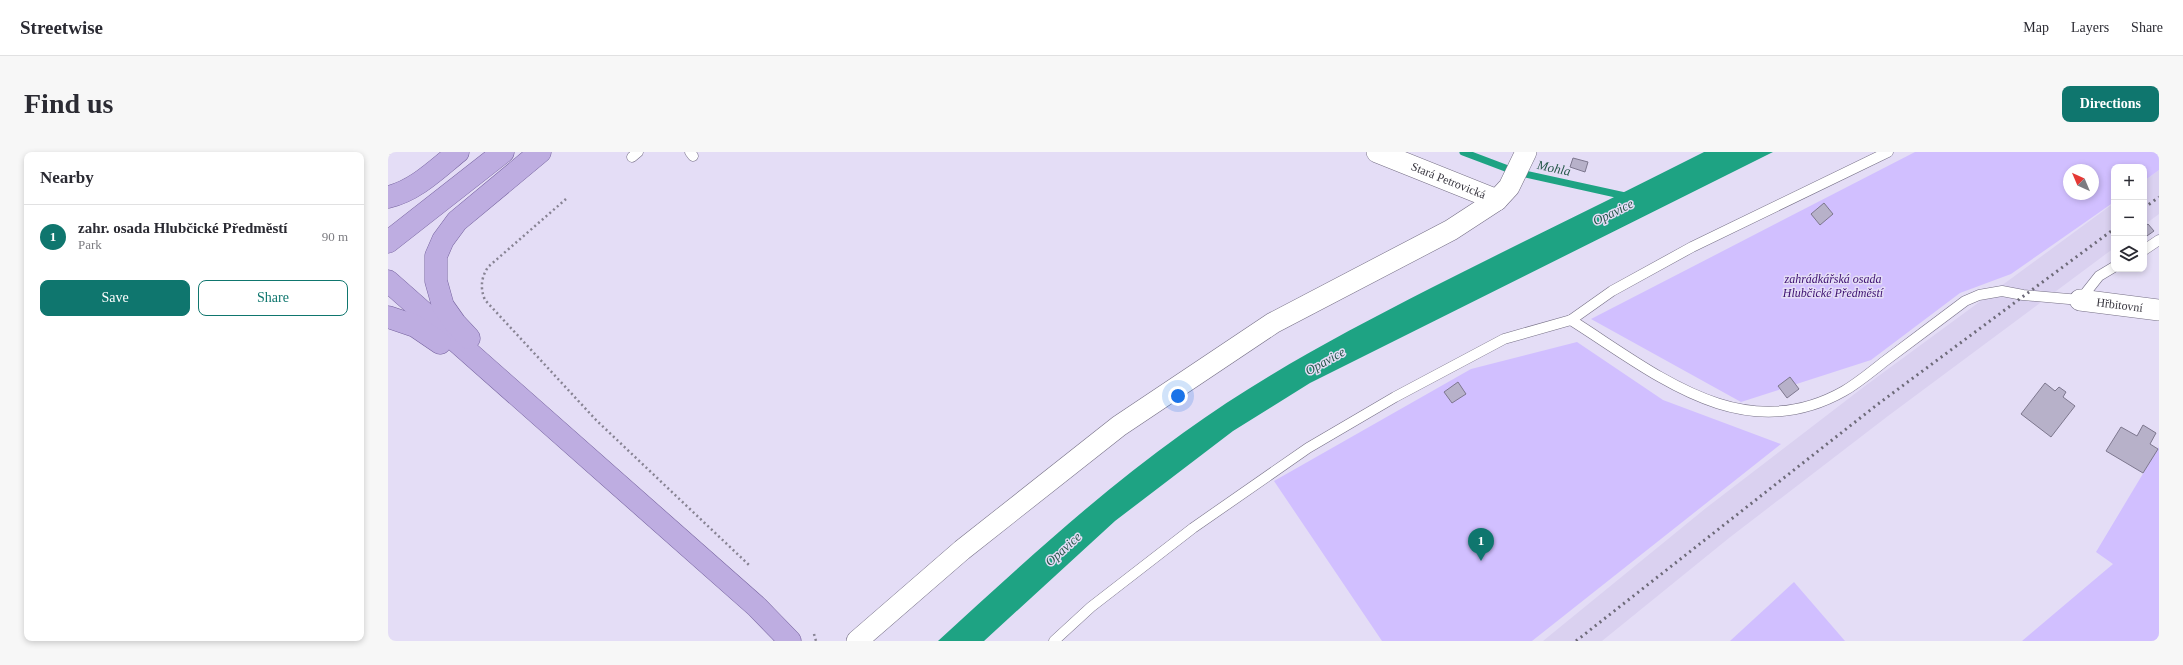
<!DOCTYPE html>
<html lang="en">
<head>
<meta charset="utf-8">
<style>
  :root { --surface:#fff; --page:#f7f7f7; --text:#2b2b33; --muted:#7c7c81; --line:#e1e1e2; --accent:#0f766e }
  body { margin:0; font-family:"Times New Roman",serif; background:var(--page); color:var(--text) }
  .controls { position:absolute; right:12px; top:12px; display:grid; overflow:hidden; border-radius:8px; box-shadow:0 2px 6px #0003 }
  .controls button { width:36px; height:36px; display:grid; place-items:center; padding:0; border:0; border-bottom:1px solid var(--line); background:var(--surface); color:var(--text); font:20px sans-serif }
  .compass { position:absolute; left:1675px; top:12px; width:36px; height:36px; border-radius:50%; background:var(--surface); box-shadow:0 2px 6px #0003; rotate:316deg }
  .you { position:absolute; left:790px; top:244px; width:14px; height:14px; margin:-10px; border:3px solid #fff; border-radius:50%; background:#1a73e8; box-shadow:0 0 0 6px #1a73e833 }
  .badge { display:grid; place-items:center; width:26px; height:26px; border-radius:50%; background:var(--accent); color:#fff; font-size:13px; font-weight:700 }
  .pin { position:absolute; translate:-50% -33px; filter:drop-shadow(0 1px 2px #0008) }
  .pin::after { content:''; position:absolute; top:21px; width:14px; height:12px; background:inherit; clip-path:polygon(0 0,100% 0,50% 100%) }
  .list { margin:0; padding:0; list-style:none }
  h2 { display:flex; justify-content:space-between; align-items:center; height:52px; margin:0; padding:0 16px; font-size:17px }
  h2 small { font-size:13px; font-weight:400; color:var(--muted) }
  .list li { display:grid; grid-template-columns:26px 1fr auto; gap:12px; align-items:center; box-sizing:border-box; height:64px; padding:0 16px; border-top:1px solid var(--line) }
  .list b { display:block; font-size:15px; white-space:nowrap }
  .list p { margin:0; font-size:13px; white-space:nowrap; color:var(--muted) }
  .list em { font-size:13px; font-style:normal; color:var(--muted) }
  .actions { display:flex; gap:8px; padding:12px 16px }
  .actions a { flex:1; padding:9px 0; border:1px solid var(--accent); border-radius:8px; text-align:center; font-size:14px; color:var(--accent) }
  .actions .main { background:var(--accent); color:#fff }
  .icon { flex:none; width:22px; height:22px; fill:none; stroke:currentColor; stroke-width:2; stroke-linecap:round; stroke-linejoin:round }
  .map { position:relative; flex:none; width:1771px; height:489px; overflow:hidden; border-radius:8px }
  header { display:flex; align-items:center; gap:24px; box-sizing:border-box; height:56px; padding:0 20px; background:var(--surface); border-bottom:1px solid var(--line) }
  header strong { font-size:19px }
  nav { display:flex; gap:22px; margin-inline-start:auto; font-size:14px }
  .intro { display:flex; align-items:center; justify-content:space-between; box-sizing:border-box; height:96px; padding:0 24px }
  h1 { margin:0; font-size:28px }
  .button { padding:10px 18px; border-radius:8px; background:var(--accent); color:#fff; font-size:14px; font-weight:700 }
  main { display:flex; gap:24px; padding:0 24px }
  aside { flex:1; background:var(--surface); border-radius:8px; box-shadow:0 2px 6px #0003 }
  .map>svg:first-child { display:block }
  .built { fill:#dad1f0 }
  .green { fill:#d1bfff; fill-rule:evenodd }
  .water { fill:#1ea383 }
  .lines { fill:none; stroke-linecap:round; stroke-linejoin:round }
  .stream { stroke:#1ea383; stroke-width:7 }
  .building { fill:#b7b1c9; stroke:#7d778e }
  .lane-casing { stroke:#756f85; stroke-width:11 }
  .street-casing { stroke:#756f85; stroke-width:22 }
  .primary-casing { stroke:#73609c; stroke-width:23 }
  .path { stroke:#878393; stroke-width:2.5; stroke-dasharray:2 3; stroke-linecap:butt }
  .lane { stroke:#fff; stroke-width:10 }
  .street { stroke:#fff; stroke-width:21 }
  .primary { stroke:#beade1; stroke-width:22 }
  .rail { stroke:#6d6a78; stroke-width:3; stroke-dasharray:2 4; stroke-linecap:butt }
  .labels { text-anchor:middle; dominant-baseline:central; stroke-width:3; stroke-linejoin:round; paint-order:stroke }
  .street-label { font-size:12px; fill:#393740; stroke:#e4ddf6 }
  .park-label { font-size:12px; font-style:italic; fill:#3c106f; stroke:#e4ddf6 }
  .water-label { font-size:13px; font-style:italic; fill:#27584a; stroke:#e4ddf6 }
</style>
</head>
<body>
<header>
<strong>Streetwise</strong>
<nav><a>Map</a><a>Layers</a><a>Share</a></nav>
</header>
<div class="intro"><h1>Find us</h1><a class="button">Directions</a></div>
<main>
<aside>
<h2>Nearby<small></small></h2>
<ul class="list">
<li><span class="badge">1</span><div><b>zahr. osada Hlubčické Předměstí</b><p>Park</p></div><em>90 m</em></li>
</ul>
<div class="actions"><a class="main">Save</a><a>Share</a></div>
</aside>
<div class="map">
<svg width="1771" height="489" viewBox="0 0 1771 489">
  <rect width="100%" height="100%" fill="#e4ddf6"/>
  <g class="built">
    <polygon points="1771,18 1771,62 1756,73 1756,29"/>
    <polygon points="1726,51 1726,96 1500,264 1341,386 1214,489 1155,489 1318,356 1477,234"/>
  </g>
  <g class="green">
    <path d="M1527,0H1771V18L1756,29V15H1726V50L1623,122L1572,141L1483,208L1353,250L1203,167ZM1681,18H1705V42H1681Z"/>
    <polygon points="1189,190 1275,248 1393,292 1144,489 994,489 886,329 1083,217"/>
    <polygon points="1771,295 1771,489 1634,489 1725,412 1708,400"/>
    <polygon points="1406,430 1457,489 1342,489"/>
  </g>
  <path class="water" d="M1316,0H1385L922,231L845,279L727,369L596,489H550C629,417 708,343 795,281C872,225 957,180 1041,137C1132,91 1225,46 1316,0Z"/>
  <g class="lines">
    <polyline class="stream" points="1075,0 1128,20 1237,44"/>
  </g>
  <g class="building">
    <polygon points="1185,6 1200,10 1197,20 1182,15"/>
    <polygon points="1436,51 1445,62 1432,73 1423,62"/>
    <polygon points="1760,72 1766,79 1756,86 1756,75"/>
    <polygon points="1402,225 1411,237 1399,246 1390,234"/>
    <polygon points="1070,230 1078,242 1064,251 1056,240"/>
    <polygon points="1657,231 1667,239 1671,235 1678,240 1675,245 1687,254 1663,285 1633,262"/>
    <polygon points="1755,273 1768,281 1762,292 1770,297 1755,321 1718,299 1733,275 1749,284"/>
  </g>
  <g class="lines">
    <g class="lane-casing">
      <g id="lane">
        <polyline points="302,0 305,4"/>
        <polyline points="244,5 250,0"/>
        <polyline points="1756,98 1771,88"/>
        <path d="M1183,168C1267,221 1354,297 1456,239C1470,231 1484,219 1497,209C1524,189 1550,169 1577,149L1591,143L1614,139L1635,143L1692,148L1711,124L1726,115"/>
        <polyline points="666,489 703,455 805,376 920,296 1007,245 1116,187 1183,168 1224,139 1304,95 1500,0"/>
      </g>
    </g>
    <g class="street-casing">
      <g id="street">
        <path id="s1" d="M989,0L1109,48"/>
        <path id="s2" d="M1692,148L1771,158"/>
        <polyline points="469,489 574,398 731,274 885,171 1063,78 1109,48 1121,35 1138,0"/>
      </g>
    </g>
    <g class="primary-casing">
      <g id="primary">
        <path d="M0,45C27,39 49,17 70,0"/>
        <polyline points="0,90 115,0"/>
        <polyline points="0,129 369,455 402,489"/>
        <polyline points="0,165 27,174 52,191"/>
        <polyline points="81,186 67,171 55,154 48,129 48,104 55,88 69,69 152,0"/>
      </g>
    </g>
    <g class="path">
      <polyline points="0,2 3,0"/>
      <path d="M178,47L100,115C93,126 92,136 97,148L208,268L361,413"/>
      <polyline points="426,482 428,489"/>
    </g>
    <use href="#lane" class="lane"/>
    <use href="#street" class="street"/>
    <use href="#primary" class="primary"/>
    <g class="rail">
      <polyline points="1756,56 1771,45"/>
      <polyline points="1188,489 1490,252 1726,77"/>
    </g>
  </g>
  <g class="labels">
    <g class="street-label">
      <text stroke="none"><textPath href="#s1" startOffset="77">Stará Petrovická</textPath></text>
      <text stroke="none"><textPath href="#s2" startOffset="40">Hřbitovní</textPath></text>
    </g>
    <g class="park-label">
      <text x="1445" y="127">zahrádkářská osada<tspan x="1445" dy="14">Hlubčické Předměstí</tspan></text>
    </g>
    <g class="water-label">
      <text transform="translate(1166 16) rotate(12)">Mohla</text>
      <text transform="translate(1225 60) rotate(-26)">Opavice</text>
      <text transform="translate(937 209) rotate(-29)">Opavice</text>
      <text transform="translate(675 397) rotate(-42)">Opavice</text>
    </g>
  </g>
</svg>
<div class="controls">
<button>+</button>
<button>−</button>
<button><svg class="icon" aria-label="layers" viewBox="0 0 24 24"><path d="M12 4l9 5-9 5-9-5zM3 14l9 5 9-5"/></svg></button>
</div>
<svg class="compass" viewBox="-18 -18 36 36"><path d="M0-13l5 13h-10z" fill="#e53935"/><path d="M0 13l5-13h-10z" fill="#7c7c81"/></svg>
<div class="you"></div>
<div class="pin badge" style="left:1093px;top:409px">1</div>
</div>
</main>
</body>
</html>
